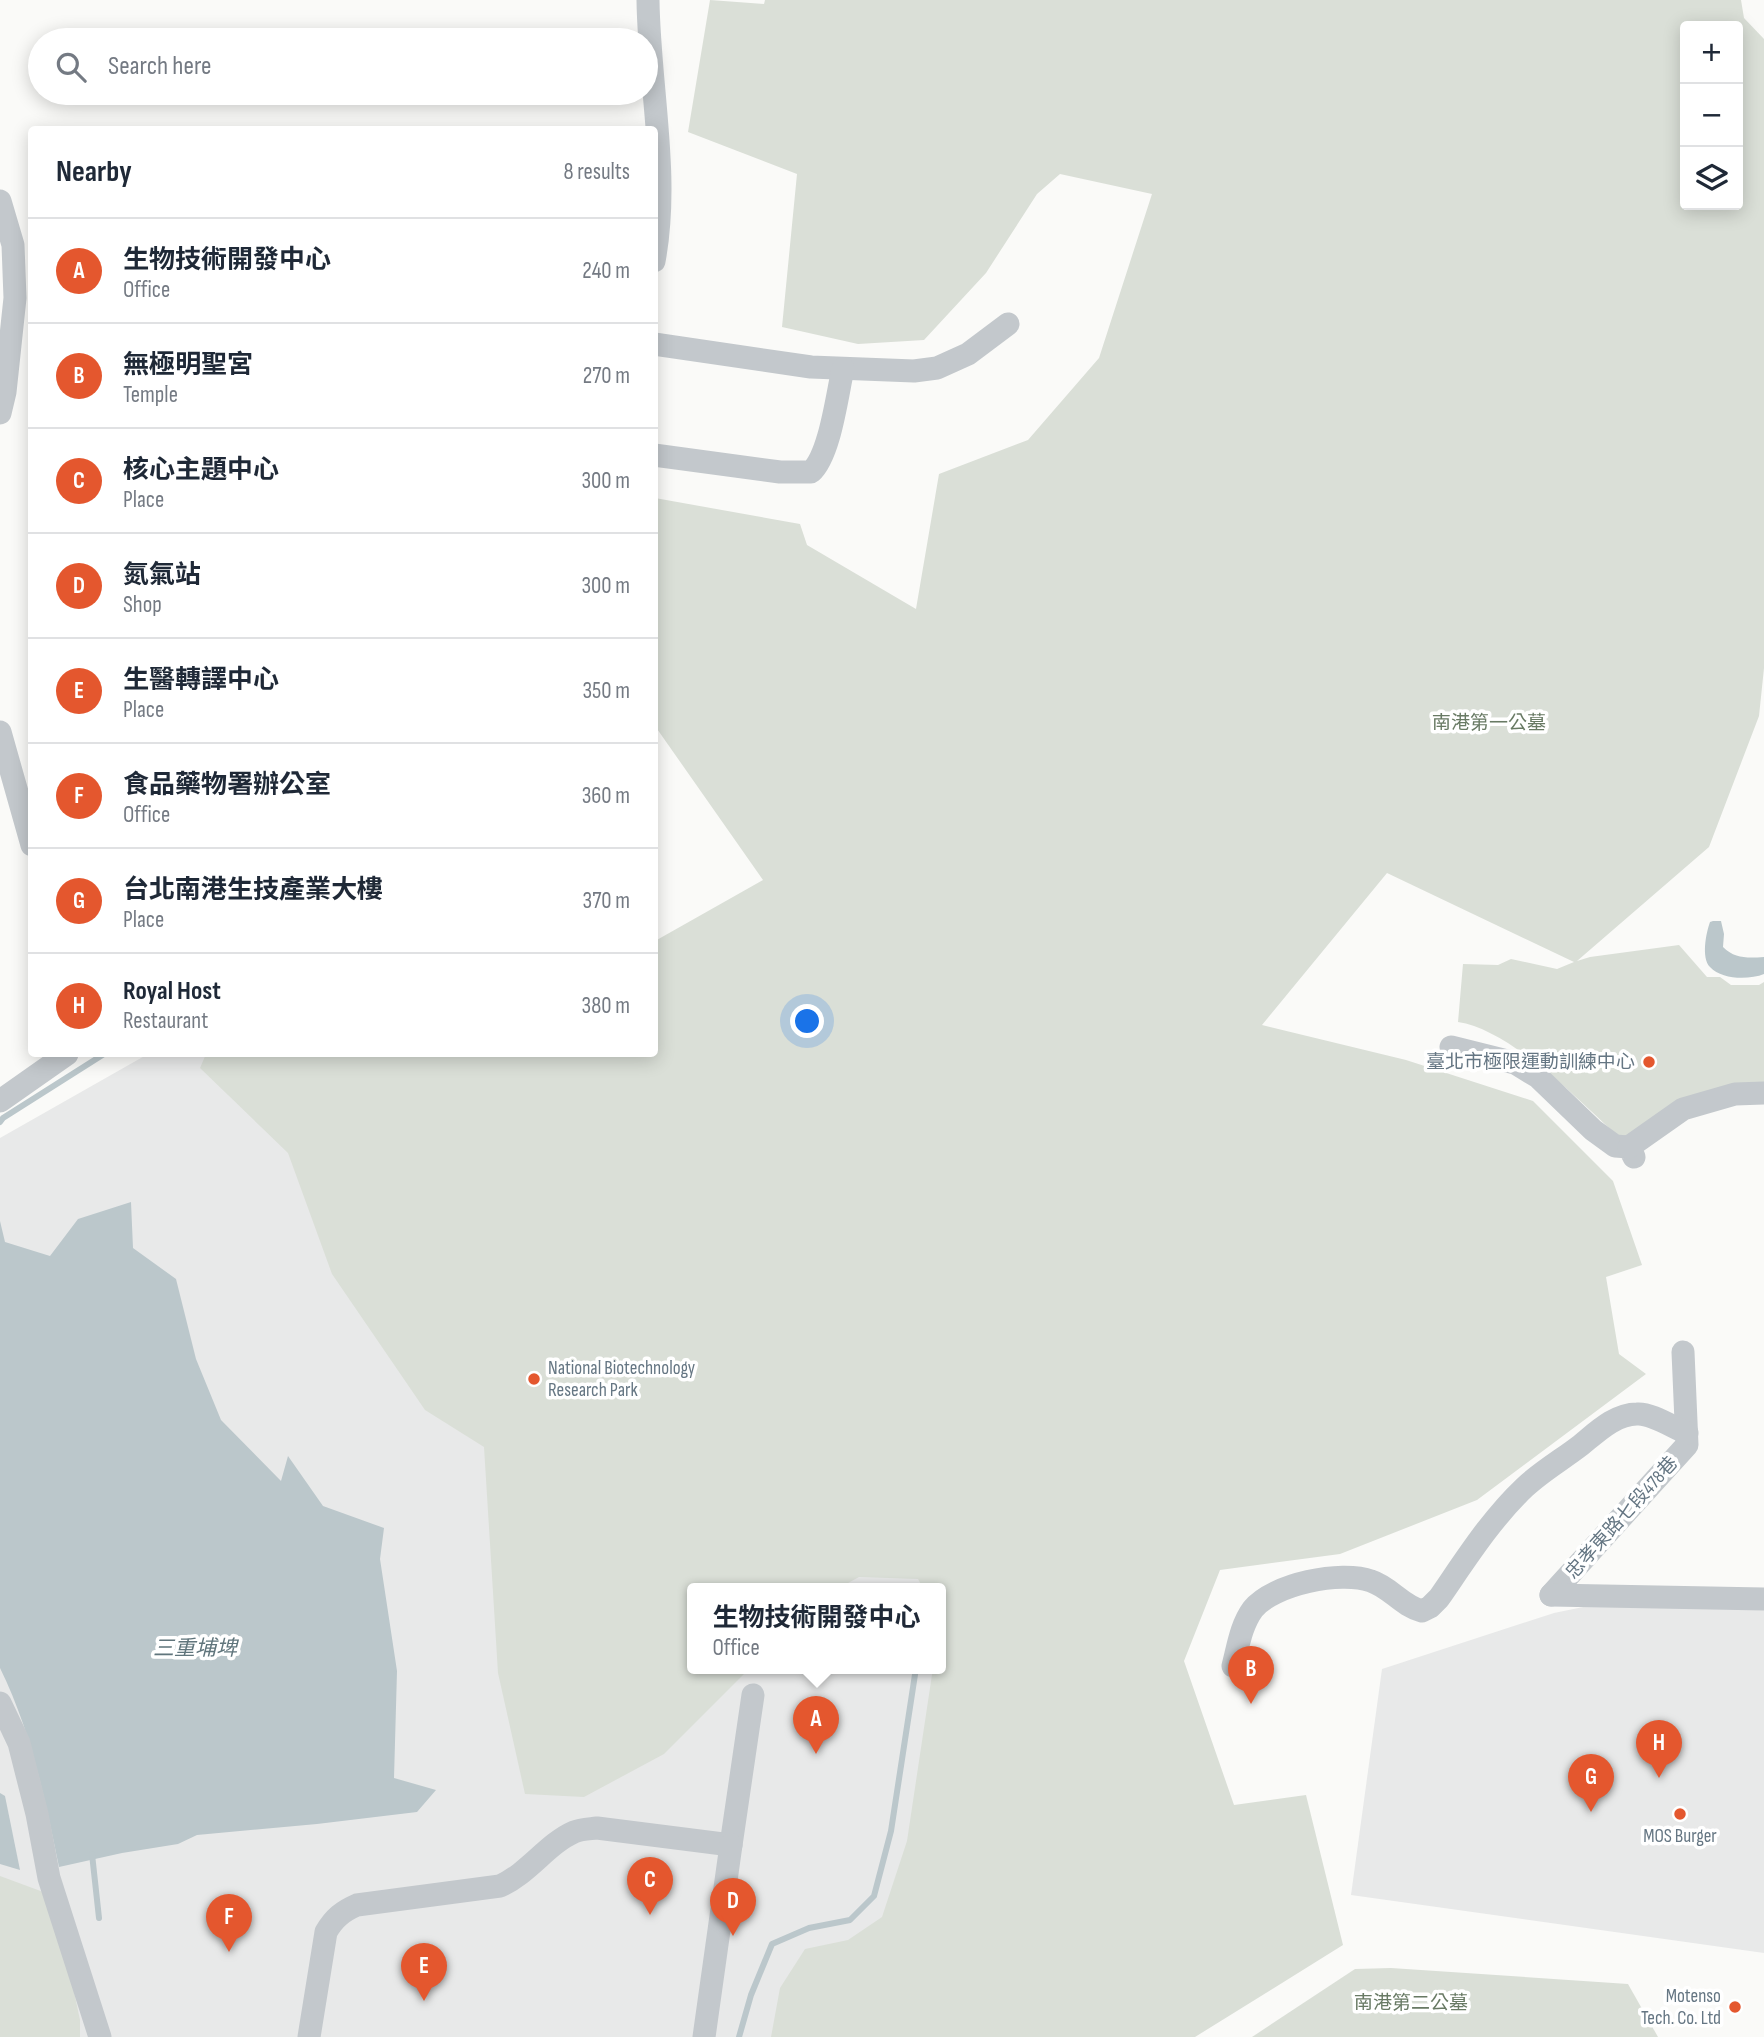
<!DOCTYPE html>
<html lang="en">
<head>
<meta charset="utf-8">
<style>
  :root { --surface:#fff; --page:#f6f6f7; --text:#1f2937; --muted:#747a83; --line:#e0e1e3; --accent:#e4572e }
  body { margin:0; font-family:"Sofia Sans Condensed","Noto Sans TC",sans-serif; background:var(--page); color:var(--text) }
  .controls { position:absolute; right:21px; top:21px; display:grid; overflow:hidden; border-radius:7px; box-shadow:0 4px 18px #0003 }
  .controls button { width:63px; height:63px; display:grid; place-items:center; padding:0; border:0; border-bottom:2px solid var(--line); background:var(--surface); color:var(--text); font:35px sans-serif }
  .you { position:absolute; left:808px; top:1022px; width:24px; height:24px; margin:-18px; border:5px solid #fff; border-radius:50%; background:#1a73e8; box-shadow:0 0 0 10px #1a73e833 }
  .badge { display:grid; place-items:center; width:46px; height:46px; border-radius:50%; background:var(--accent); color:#fff; font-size:23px; font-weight:700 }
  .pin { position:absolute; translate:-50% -58px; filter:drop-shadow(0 2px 4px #0008) }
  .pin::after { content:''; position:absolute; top:37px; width:24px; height:21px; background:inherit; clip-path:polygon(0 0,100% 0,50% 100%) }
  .popup { position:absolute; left:687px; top:1583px; width:259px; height:91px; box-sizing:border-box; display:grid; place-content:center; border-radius:7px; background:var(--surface); filter:drop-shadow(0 2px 5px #0005); font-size:23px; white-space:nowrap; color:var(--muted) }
  .popup b { font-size:26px; color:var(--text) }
  .popup::after { content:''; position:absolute; left:50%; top:100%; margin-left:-14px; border:14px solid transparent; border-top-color:var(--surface) }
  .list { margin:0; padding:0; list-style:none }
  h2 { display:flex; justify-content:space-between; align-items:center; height:91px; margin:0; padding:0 28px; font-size:30px }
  h2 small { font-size:23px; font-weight:400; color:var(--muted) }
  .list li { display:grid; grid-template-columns:46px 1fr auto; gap:21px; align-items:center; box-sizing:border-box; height:105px; padding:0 28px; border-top:2px solid var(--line) }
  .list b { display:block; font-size:26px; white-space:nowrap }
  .list p { margin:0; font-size:23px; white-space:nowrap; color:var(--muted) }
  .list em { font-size:23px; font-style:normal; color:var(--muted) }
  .icon { flex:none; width:38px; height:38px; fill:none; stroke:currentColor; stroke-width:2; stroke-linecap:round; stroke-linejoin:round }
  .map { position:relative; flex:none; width:1764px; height:2037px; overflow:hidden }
  .search { position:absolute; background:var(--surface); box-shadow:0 4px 18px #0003; left:28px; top:28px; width:630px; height:77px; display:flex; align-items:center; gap:18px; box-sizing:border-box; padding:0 24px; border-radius:38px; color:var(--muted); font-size:26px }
  .panel { position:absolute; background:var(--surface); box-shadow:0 4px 18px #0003; left:28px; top:126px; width:630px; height:931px; border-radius:7px }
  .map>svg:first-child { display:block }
  .built { fill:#e8e9e9; fill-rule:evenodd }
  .green { fill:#dadfd7; fill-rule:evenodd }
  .water { fill:#bbc7cb }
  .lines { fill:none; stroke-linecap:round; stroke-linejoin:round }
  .stream { stroke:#bbc7cb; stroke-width:6 }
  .minor { stroke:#c3c8cc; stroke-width:23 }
  .poi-dot { fill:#e4572e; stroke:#fff; stroke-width:2.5 }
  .labels { text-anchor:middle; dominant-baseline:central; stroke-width:7; stroke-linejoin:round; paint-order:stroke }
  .park-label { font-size:19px; fill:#687a64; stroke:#fff }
  .poi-label { font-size:19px; fill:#657683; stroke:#fff; text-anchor:end }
  .street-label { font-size:19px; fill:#657683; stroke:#fff }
  .water-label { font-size:21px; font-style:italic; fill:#60757c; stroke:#fff }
</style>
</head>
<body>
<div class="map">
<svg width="1764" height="2037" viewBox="0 0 1764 2037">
  <rect width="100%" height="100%" fill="#fafaf8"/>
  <g class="built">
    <path d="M148,1054H372L856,1130L1053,2037H0V1138ZM692,1588H940V1668H692Z"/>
    <polygon points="1593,1605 1764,1607 1764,1953 1351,1895 1382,1669 1554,1613"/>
  </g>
  <g class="green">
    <path d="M710,0L764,4L765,0H1741L1744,18L1764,39V668L1759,716L1709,847L1577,961L1590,957L1679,945L1707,977H1720L1731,985H1759L1764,982V1093L1735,1094L1629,1147C1588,1109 1513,1030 1458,1022L1463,964L1498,965L1511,959L1557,969L1574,962L1387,873L1262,1025L1406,1060L1533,1101L1613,1181L1642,1265L1606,1277L1619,1354L1646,1374L1477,1500L1340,1554L1220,1570L1184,1661L1234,1805L1306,1795L1343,1945L1195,2037H771L780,1988L805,1949L848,1940L882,1917L907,1841L933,1668H940L942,1620L940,1617V1588H923L918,1579L859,1577L839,1588H692V1668H750L664,1754L584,1797L525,1794L498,1673L484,1447L425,1410L332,1274L288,1153L200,1068L206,1054H654L655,941L763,880L655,726V498L800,524L807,545L916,609L939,474L1028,440L1099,358L1152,194L1060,174L1037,194L986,273L924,340L858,344L782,327L797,174L688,132ZM1685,26H1738V205H1685Z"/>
    <polygon points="0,1876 46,1893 60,1925 80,2020 80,2037 0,2037"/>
    <polygon points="1391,1968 1628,1984 1658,2037 1252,2037 1355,1969"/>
  </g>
  <g class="water">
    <path d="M1713,921H1721L1724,934L1723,947C1735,959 1748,958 1764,957V974C1749,980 1722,980 1710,967C1701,958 1706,933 1710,922Z"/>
    <path d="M131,1202L133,1248L176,1279L196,1359L221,1420L281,1481L288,1456L323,1506L384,1528L380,1559L397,1671L394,1778L436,1790L417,1812L317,1824L197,1835L178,1844L122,1853L59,1867C45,1799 31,1731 0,1668V1221L5,1242L50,1256L78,1219Z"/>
    <polygon points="0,1793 5,1796 20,1870 0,1864"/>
  </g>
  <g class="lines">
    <g class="stream">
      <polyline points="0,1122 3,1118 104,1054"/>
      <polyline points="92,1854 99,1918"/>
      <polyline points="739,2037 751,1995 772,1944 809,1928 850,1920 874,1896 891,1831 916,1668"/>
    </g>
    <g class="minor">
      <path d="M648,0C649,85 670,177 654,261"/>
      <polyline points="0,201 13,245 15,298 5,392 0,413"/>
      <polyline points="654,344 811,367 914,371 937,368 968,354 1008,324"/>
      <path d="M654,455L780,472H811C830,455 837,395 843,369"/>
      <polyline points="0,732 32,845"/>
      <polyline points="1451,1047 1515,1063 1538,1077 1593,1130 1615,1146 1629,1147 1634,1157"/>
      <polyline points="0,1101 67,1054"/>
      <polyline points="1629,1147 1683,1109 1735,1094 1764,1093"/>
      <polyline points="1551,1595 1687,1445 1683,1352"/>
      <polyline points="1551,1595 1764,1599"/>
      <path d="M1233,1666C1238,1647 1241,1625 1253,1609C1273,1584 1341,1570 1371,1581C1390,1587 1402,1606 1422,1611L1430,1607L1439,1598C1466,1559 1491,1519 1525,1487C1542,1471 1563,1459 1581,1445C1597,1432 1615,1414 1637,1414C1652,1413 1672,1427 1687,1433"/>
      <polyline points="0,1703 19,1743 37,1814 49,1878 100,2037"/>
      <path d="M309,2037L326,1932C334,1918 343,1911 357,1905L500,1886C529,1873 547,1844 574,1832C581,1829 589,1829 597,1828L731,1845L753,1695"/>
      <polyline points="704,2037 731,1845"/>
    </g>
  </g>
  <g class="poi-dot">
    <circle cx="1649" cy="1062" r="7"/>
    <circle cx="534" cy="1379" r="7"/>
    <circle cx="1680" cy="1814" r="7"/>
    <circle cx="1735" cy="2007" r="7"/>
  </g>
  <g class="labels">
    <g class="park-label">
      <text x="1489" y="723">南港第一公墓</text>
      <text x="1411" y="2003">南港第二公墓</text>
    </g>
    <g class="poi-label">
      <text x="1635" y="1062">臺北市極限運動訓練中心</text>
      <text x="548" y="1368" text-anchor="start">National Biotechnology<tspan x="548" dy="22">Research Park</tspan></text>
      <text x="1680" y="1836" text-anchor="middle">MOS Burger</text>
      <text x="1721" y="1996">Motenso<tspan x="1721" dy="22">Tech. Co. Ltd</tspan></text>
    </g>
    <g class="street-label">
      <text transform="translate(1622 1518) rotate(-48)">忠孝東路七段478巷</text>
    </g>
    <g class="water-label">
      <text x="195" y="1648">三重埔埤</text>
    </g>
  </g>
</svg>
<div class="controls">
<button>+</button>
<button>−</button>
<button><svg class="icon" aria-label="layers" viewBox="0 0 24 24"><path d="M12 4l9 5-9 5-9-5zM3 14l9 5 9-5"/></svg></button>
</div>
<div class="you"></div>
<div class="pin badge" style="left:816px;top:1754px">A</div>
<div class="popup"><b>生物技術開發中心</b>Office</div>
<div class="pin badge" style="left:1251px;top:1704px">B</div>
<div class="pin badge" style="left:650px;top:1915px">C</div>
<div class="pin badge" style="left:733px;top:1936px">D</div>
<div class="pin badge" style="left:424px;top:2001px">E</div>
<div class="pin badge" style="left:229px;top:1952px">F</div>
<div class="pin badge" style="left:1591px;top:1812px">G</div>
<div class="pin badge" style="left:1659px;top:1778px">H</div>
<div class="search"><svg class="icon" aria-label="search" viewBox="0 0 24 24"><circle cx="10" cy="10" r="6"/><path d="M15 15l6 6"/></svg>Search here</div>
<section class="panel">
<h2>Nearby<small>8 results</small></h2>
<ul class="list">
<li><span class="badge">A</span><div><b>生物技術開發中心</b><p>Office</p></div><em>240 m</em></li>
<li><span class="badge">B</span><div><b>無極明聖宮</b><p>Temple</p></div><em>270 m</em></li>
<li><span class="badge">C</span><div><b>核心主題中心</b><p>Place</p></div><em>300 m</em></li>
<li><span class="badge">D</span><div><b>氮氣站</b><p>Shop</p></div><em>300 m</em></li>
<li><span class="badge">E</span><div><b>生醫轉譯中心</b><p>Place</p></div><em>350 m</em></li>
<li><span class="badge">F</span><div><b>食品藥物署辦公室</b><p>Office</p></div><em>360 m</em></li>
<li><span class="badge">G</span><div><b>台北南港生技產業大樓</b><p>Place</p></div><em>370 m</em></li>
<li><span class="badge">H</span><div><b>Royal Host</b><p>Restaurant</p></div><em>380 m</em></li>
</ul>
</section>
</div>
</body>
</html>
